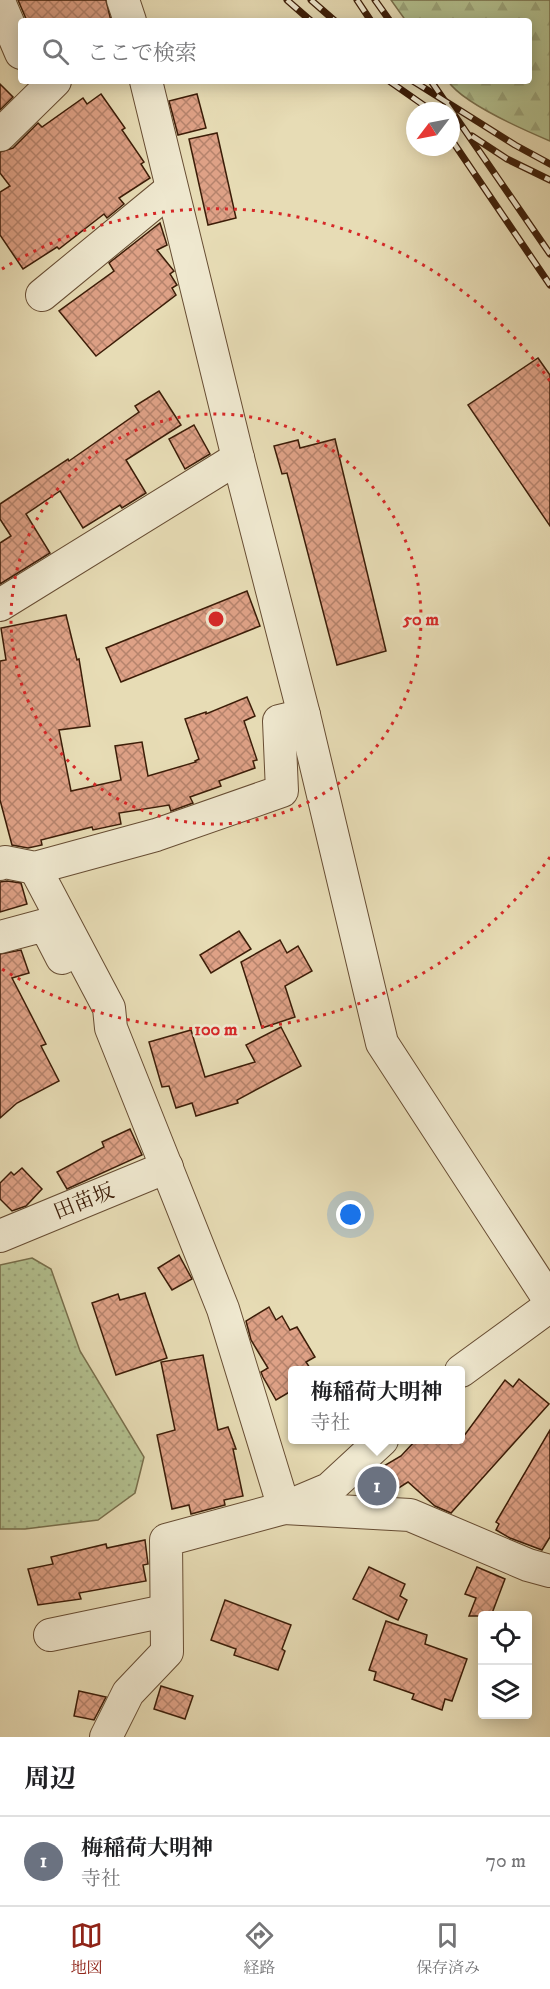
<!DOCTYPE html>
<html lang="ja">
<head>
<meta charset="utf-8">
<style>
  :root { --surface:#fff; --page:#f2f2f2; --text:#202124; --muted:#757577; --line:#e0e0e0; --accent:#8f2418 }
  body { margin:0; font-family:"IM FELL DW Pica","Noto Serif JP",serif; background:var(--page); color:var(--text) }
  .controls { position:absolute; right:18px; bottom:18px; display:grid; overflow:hidden; border-radius:6px; box-shadow:0 3px 15px #0003 }
  .controls button { width:54px; height:54px; display:grid; place-items:center; padding:0; border:0; border-bottom:2px solid var(--line); background:var(--surface); color:var(--text); font:30px sans-serif }
  .compass { position:absolute; left:406px; top:102px; width:54px; height:54px; border-radius:50%; background:var(--surface); box-shadow:0 3px 15px #0003; rotate:238deg }
  .you { position:absolute; left:351px; top:1215px; width:21px; height:21px; margin:-15px; border:4px solid #fff; border-radius:50%; background:#1a73e8; box-shadow:0 0 0 9px #1a73e833 }
  .badge { display:grid; place-items:center; width:39px; height:39px; border-radius:50%; background:var(--accent); color:#fff; font-size:20px; font-weight:700 }
  .pin { position:absolute; translate:-50% -50%; border:3px solid #fff; box-shadow:0 2px 6px #0006 }
  .popup { position:absolute; left:288px; top:1366px; width:177px; height:78px; box-sizing:border-box; display:grid; place-content:center; border-radius:6px; background:var(--surface); filter:drop-shadow(0 2px 4px #0005); font-size:20px; white-space:nowrap; color:var(--muted) }
  .popup b { font-size:22px; color:var(--text) }
  .popup::after { content:''; position:absolute; left:50%; top:100%; margin-left:-12px; border:12px solid transparent; border-top-color:var(--surface) }
  .list { margin:0; padding:0; list-style:none }
  h2 { display:flex; justify-content:space-between; align-items:center; height:78px; margin:0; padding:0 24px; font-size:26px }
  h2 small { font-size:20px; font-weight:400; color:var(--muted) }
  .list li { display:grid; grid-template-columns:39px 1fr auto; gap:18px; align-items:center; box-sizing:border-box; height:90px; padding:0 24px; border-top:2px solid var(--line) }
  .list b { display:block; font-size:22px; white-space:nowrap }
  .list p { margin:0; font-size:20px; white-space:nowrap; color:var(--muted) }
  .list em { font-size:20px; font-style:normal; color:var(--muted) }
  .icon { flex:none; width:33px; height:33px; fill:none; stroke:currentColor; stroke-width:2; stroke-linecap:round; stroke-linejoin:round }
  .map { position:relative; flex:none; width:550px; height:1737px; overflow:hidden }
  .search { position:absolute; background:var(--surface); box-shadow:0 3px 15px #0003; left:18px; right:18px; top:18px; height:66px; display:flex; align-items:center; gap:15px; box-sizing:border-box; padding:0 21px; border-radius:6px; color:var(--muted); font-size:22px }
  .sheet { height:168px; background:var(--surface) }
  nav { display:flex; justify-content:space-around; align-items:center; box-sizing:border-box; height:84px; border-top:2px solid var(--line); background:var(--surface); font-size:16px; color:var(--muted) }
  nav a { display:grid; justify-items:center; gap:3px }
  nav .on { color:var(--accent) }
  .map>svg:first-child { display:block }
  .grass { fill:url(#grass-dots); stroke:#786f4c; stroke-width:1.5 }
  .forest { fill:url(#forest-firs); stroke:#786f4c; stroke-width:1.5 }
  .building { fill:url(#building-cross-hatch); stroke:#3c1d08; stroke-width:1.5 }
  .lines { fill:none; stroke-linecap:round; stroke-linejoin:round }
  .minor-casing { stroke:#674d33; stroke-width:34 }
  .minor { stroke:#efe8cf; stroke-width:32 }
  .rail-casing { stroke:#3c1d08; stroke-width:7 }
  .rail { stroke:#efe8cf; stroke-width:4.5; stroke-dasharray:14; stroke-linecap:butt }
  .ring { fill:none; stroke:#d62828; stroke-width:3; stroke-dasharray:3 6 }
  .labels { text-anchor:middle; dominant-baseline:central; stroke-width:5; stroke-linejoin:round; paint-order:stroke }
  .street-label { font-size:21px; fill:#3c1d08; stroke:#efe8cf }
  .centre { fill:#d62828; stroke:#efe8cf; stroke-width:3 }
  .ring-label { font-size:18px; text-anchor:middle; font-weight:bold; fill:#d62828; stroke:#efe8cf; stroke-width:5; stroke-linejoin:round; paint-order:stroke }
</style>
</head>
<body>
<div class="map">
<svg width="550" height="1737" viewBox="0 0 550 1737">
  <defs>
    <pattern id="grass-dots" width="8" height="8" patternUnits="userSpaceOnUse" patternTransform="scale(1.5)"><rect width="8" height="8" fill="#b3c190"/><path d="M2 2h.1M6 6h.1" fill="none" stroke="#9ba57b" stroke-width="1.8" stroke-linecap="round"/></pattern>
    <pattern id="forest-firs" width="22" height="20" patternUnits="userSpaceOnUse" patternTransform="scale(1.5)"><rect width="22" height="20" fill="#b3c190"/><path d="M5 1l3.5 6h-7zM16 11l3.5 6h-7z" fill="#9ba57b"/></pattern>
    <pattern id="building-cross-hatch" width="8" height="8" patternUnits="userSpaceOnUse" patternTransform="scale(1.5)"><rect width="8" height="8" fill="#dea186"/><path d="M0 0l8 8M0 8l8-8" fill="none" stroke="#b5836c"/></pattern>
  </defs>
  <rect width="100%" height="100%" fill="#e7dcb5"/>
  <filter id="stains"><feTurbulence type="fractalNoise" baseFrequency=".00333" numOctaves="4"/><feColorMatrix values="0 0 0 0 .2 0 0 0 0 .09 0 0 0 0 .02 0 0 0 .5 -.17"/></filter>
  <radialGradient id="worn" r=".72"><stop offset=".6" stop-color="#630" stop-opacity="0"/><stop offset="1" stop-color="#630" stop-opacity=".3"/></radialGradient>
  <polygon class="grass" points="32,1258 51,1269 80,1351 144,1457 135,1493 98,1520 25,1529 0,1529 0,1265"/>
  <path class="forest" d="M391,0H550V141C524,130 463,104 448,81H529V21H406Z"/>
  <g class="building">
    <polygon points="18,0 106,0 111,21 27,21"/>
    <polygon points="0,84 13,97 0,110"/>
    <polygon points="101,94 125,128 122,130 144,162 141,164 150,178 119,198 124,204 107,218 104,214 59,249 57,247 23,269 0,235 0,192 10,186 0,173 0,152 13,148 38,123 42,127 83,98 87,104"/>
    <polygon points="197,94 206,128 178,135 169,101"/>
    <polygon points="217,133 236,218 208,225 189,139"/>
    <polygon points="160,223 167,245 157,250 174,271 170,274 177,285 172,288 176,295 96,356 59,311 114,271 109,263"/>
    <polygon points="538,358 550,375 550,526 468,405"/>
    <polygon points="159,391 181,425 126,460 146,493 122,508 120,505 83,528 60,491 26,514 50,553 0,584 0,543 11,536 0,519 0,504 68,459 69,461 139,412 135,406"/>
    <polygon points="194,425 210,454 185,469 169,439"/>
    <polygon points="335,439 386,651 337,665 287,473 282,474 274,446 298,440 300,448"/>
    <polygon points="247,591 260,626 121,682 106,648"/>
    <polygon points="66,615 77,660 79,659 90,726 59,730 71,791 121,780 115,746 142,742 148,776 196,762 195,761 199,759 185,719 206,712 206,714 247,697 255,716 244,721 257,760 253,761 255,768 219,781 221,786 190,797 193,803 171,811 169,805 119,813 121,824 93,830 92,827 41,840 42,845 28,848 12,845 0,800 0,661 6,660 1,628"/>
    <polygon points="7,881 21,883 27,904 0,912 0,882"/>
    <polygon points="239,931 251,949 211,973 200,955"/>
    <polygon points="280,940 287,953 298,946 312,971 285,986 295,1017 262,1028 241,962"/>
    <polygon points="21,950 29,973 12,978 46,1044 41,1046 59,1081 17,1103 0,1118 0,954"/>
    <polygon points="281,1027 301,1066 237,1100 238,1103 196,1116 192,1103 176,1108 169,1086 162,1087 149,1042 191,1030 205,1077 255,1062 246,1045"/>
    <polygon points="130,1129 142,1155 67,1189 57,1172 104,1147 102,1142"/>
    <polygon points="22,1168 42,1189 26,1206 12,1211 0,1199 0,1183 11,1172 14,1175"/>
    <polygon points="179,1255 192,1279 172,1290 158,1268"/>
    <polygon points="145,1293 167,1358 116,1375 92,1303 118,1294 120,1300"/>
    <polygon points="269,1307 276,1320 282,1316 290,1330 297,1327 315,1357 306,1362 312,1371 293,1371 293,1390 276,1400 263,1377 261,1372 268,1368 251,1340 246,1321"/>
    <polygon points="203,1355 218,1430 228,1427 236,1449 233,1449 243,1496 224,1500 225,1505 191,1514 189,1505 172,1509 157,1435 175,1430 161,1362"/>
    <polygon points="519,1379 549,1404 451,1513 435,1506 408,1482 386,1496 372,1473 401,1456 416,1440 461,1440 505,1380 513,1387"/>
    <polygon points="550,1430 550,1537 542,1550 510,1538 496,1530 499,1524 496,1522"/>
    <polygon points="145,1540 148,1564 143,1565 146,1581 79,1593 81,1599 38,1605 28,1569 53,1564 51,1557 106,1544 107,1548"/>
    <polygon points="369,1567 405,1584 400,1596 407,1600 398,1620 353,1599"/>
    <polygon points="477,1567 505,1579 491,1616 469,1616 476,1598 465,1594"/>
    <polygon points="225,1600 291,1625 282,1649 285,1651 278,1670 234,1655 236,1649 211,1640"/>
    <polygon points="386,1621 427,1635 425,1644 467,1659 452,1701 445,1699 442,1710 412,1699 414,1694 374,1680 376,1672 369,1670"/>
    <polygon points="161,1686 193,1696 185,1719 154,1709"/>
    <polygon points="79,1691 106,1697 94,1720 74,1716"/>
  </g>
  <g class="lines">
    <g class="minor-casing">
      <g id="minor">
        <polyline points="123,0 130,21"/>
        <polyline points="0,4 21,53"/>
        <polyline points="146,81 238,458 304,715 382,1043 550,1301"/>
        <polyline points="0,135 55,81"/>
        <polyline points="42,295 171,189"/>
        <polyline points="0,605 238,458"/>
        <polyline points="0,864 5,862 35,868 156,835 282,791 279,721 304,715"/>
        <polyline points="35,868 109,1008 111,1028 223,1309 284,1508 410,1515 528,1565 550,1571"/>
        <polyline points="0,937 45,925 62,958"/>
        <polyline points="0,1236 167,1167"/>
        <polyline points="461,1371 550,1306"/>
        <polyline points="50,1635 165,1611"/>
        <polyline points="106,1737 128,1693 167,1652 166,1540 284,1508 329,1489 382,1440"/>
      </g>
    </g>
    <use href="#minor" class="minor"/>
    <g class="rail-casing">
      <g id="rail">
        <polyline points="287,0 311,21"/>
        <polyline points="311,0 335,21"/>
        <polyline points="357,0 371,21"/>
        <polyline points="375,0 390,21"/>
        <polyline points="389,81 432,111"/>
        <polyline points="413,81 515,145 550,164"/>
        <polyline points="431,81 550,254"/>
        <polyline points="472,136 507,159 550,180"/>
        <polyline points="451,139 550,285"/>
      </g>
    </g>
    <use href="#rail" class="rail"/>
  </g>
  <g class="ring">
    <circle cx="216" cy="619" r="205"/>
    <path d="M550 857A410 410 0 0 1 2 969M2 269A410 410 0 0 1 550 381"/>
  </g>
  <g class="labels">
    <g class="street-label">
      <text transform="translate(84 1202) rotate(-22)">田苗坂</text>
    </g>
  </g>
  <circle cx="216" cy="619" r="9" class="centre"/>
  <g class="ring-label">
    <text x="421" y="625">50 m</text>
    <text x="216" y="1035">100 m</text>
  </g>
  <rect width="100%" height="100%" filter="url(#stains)"/>
  <rect width="100%" height="100%" fill="url(#worn)"/>
</svg>
<div class="controls">
<button><svg class="icon" aria-label="locate" viewBox="0 0 24 24"><circle cx="12" cy="12" r="6"/><path d="M12 2v4M12 18v4M2 12h4M18 12h4"/></svg></button>
<button><svg class="icon" aria-label="layers" viewBox="0 0 24 24"><path d="M12 4l9 5-9 5-9-5zM3 14l9 5 9-5"/></svg></button>
</div>
<svg class="compass" viewBox="-18 -18 36 36"><path d="M0-13l5 13h-10z" fill="#e53935"/><path d="M0 13l5-13h-10z" fill="#757577"/></svg>
<div class="you"></div>
<div class="pin badge" style="left:377px;top:1486px;background:#6b7280">1</div>
<div class="popup"><b>梅稲荷大明神</b>寺社</div>
<div class="search"><svg class="icon" aria-label="search" viewBox="0 0 24 24"><circle cx="10" cy="10" r="6"/><path d="M15 15l6 6"/></svg>ここで検索</div>
</div>
<section class="sheet">
<h2>周辺<small></small></h2>
<ul class="list">
<li><span class="badge" style="background:#6b7280">1</span><div><b>梅稲荷大明神</b><p>寺社</p></div><em>70 m</em></li>
</ul>
</section>
<nav>
<a class="on"><svg class="icon" aria-label="map" viewBox="0 0 24 24"><path d="M3 6l6-2 6 2 6-2v14l-6 2-6-2-6 2zM9 4v14M15 6v14"/></svg>地図</a>
<a><svg class="icon" aria-label="directions" viewBox="0 0 24 24"><path d="M12 3l9 9-9 9-9-9zM9 14v-3h6M13 9l2 2-2 2"/></svg>経路</a>
<a><svg class="icon" aria-label="saved" viewBox="0 0 24 24"><path d="M7 4h10v16l-5-4-5 4z"/></svg>保存済み</a>
</nav>
</body>
</html>
